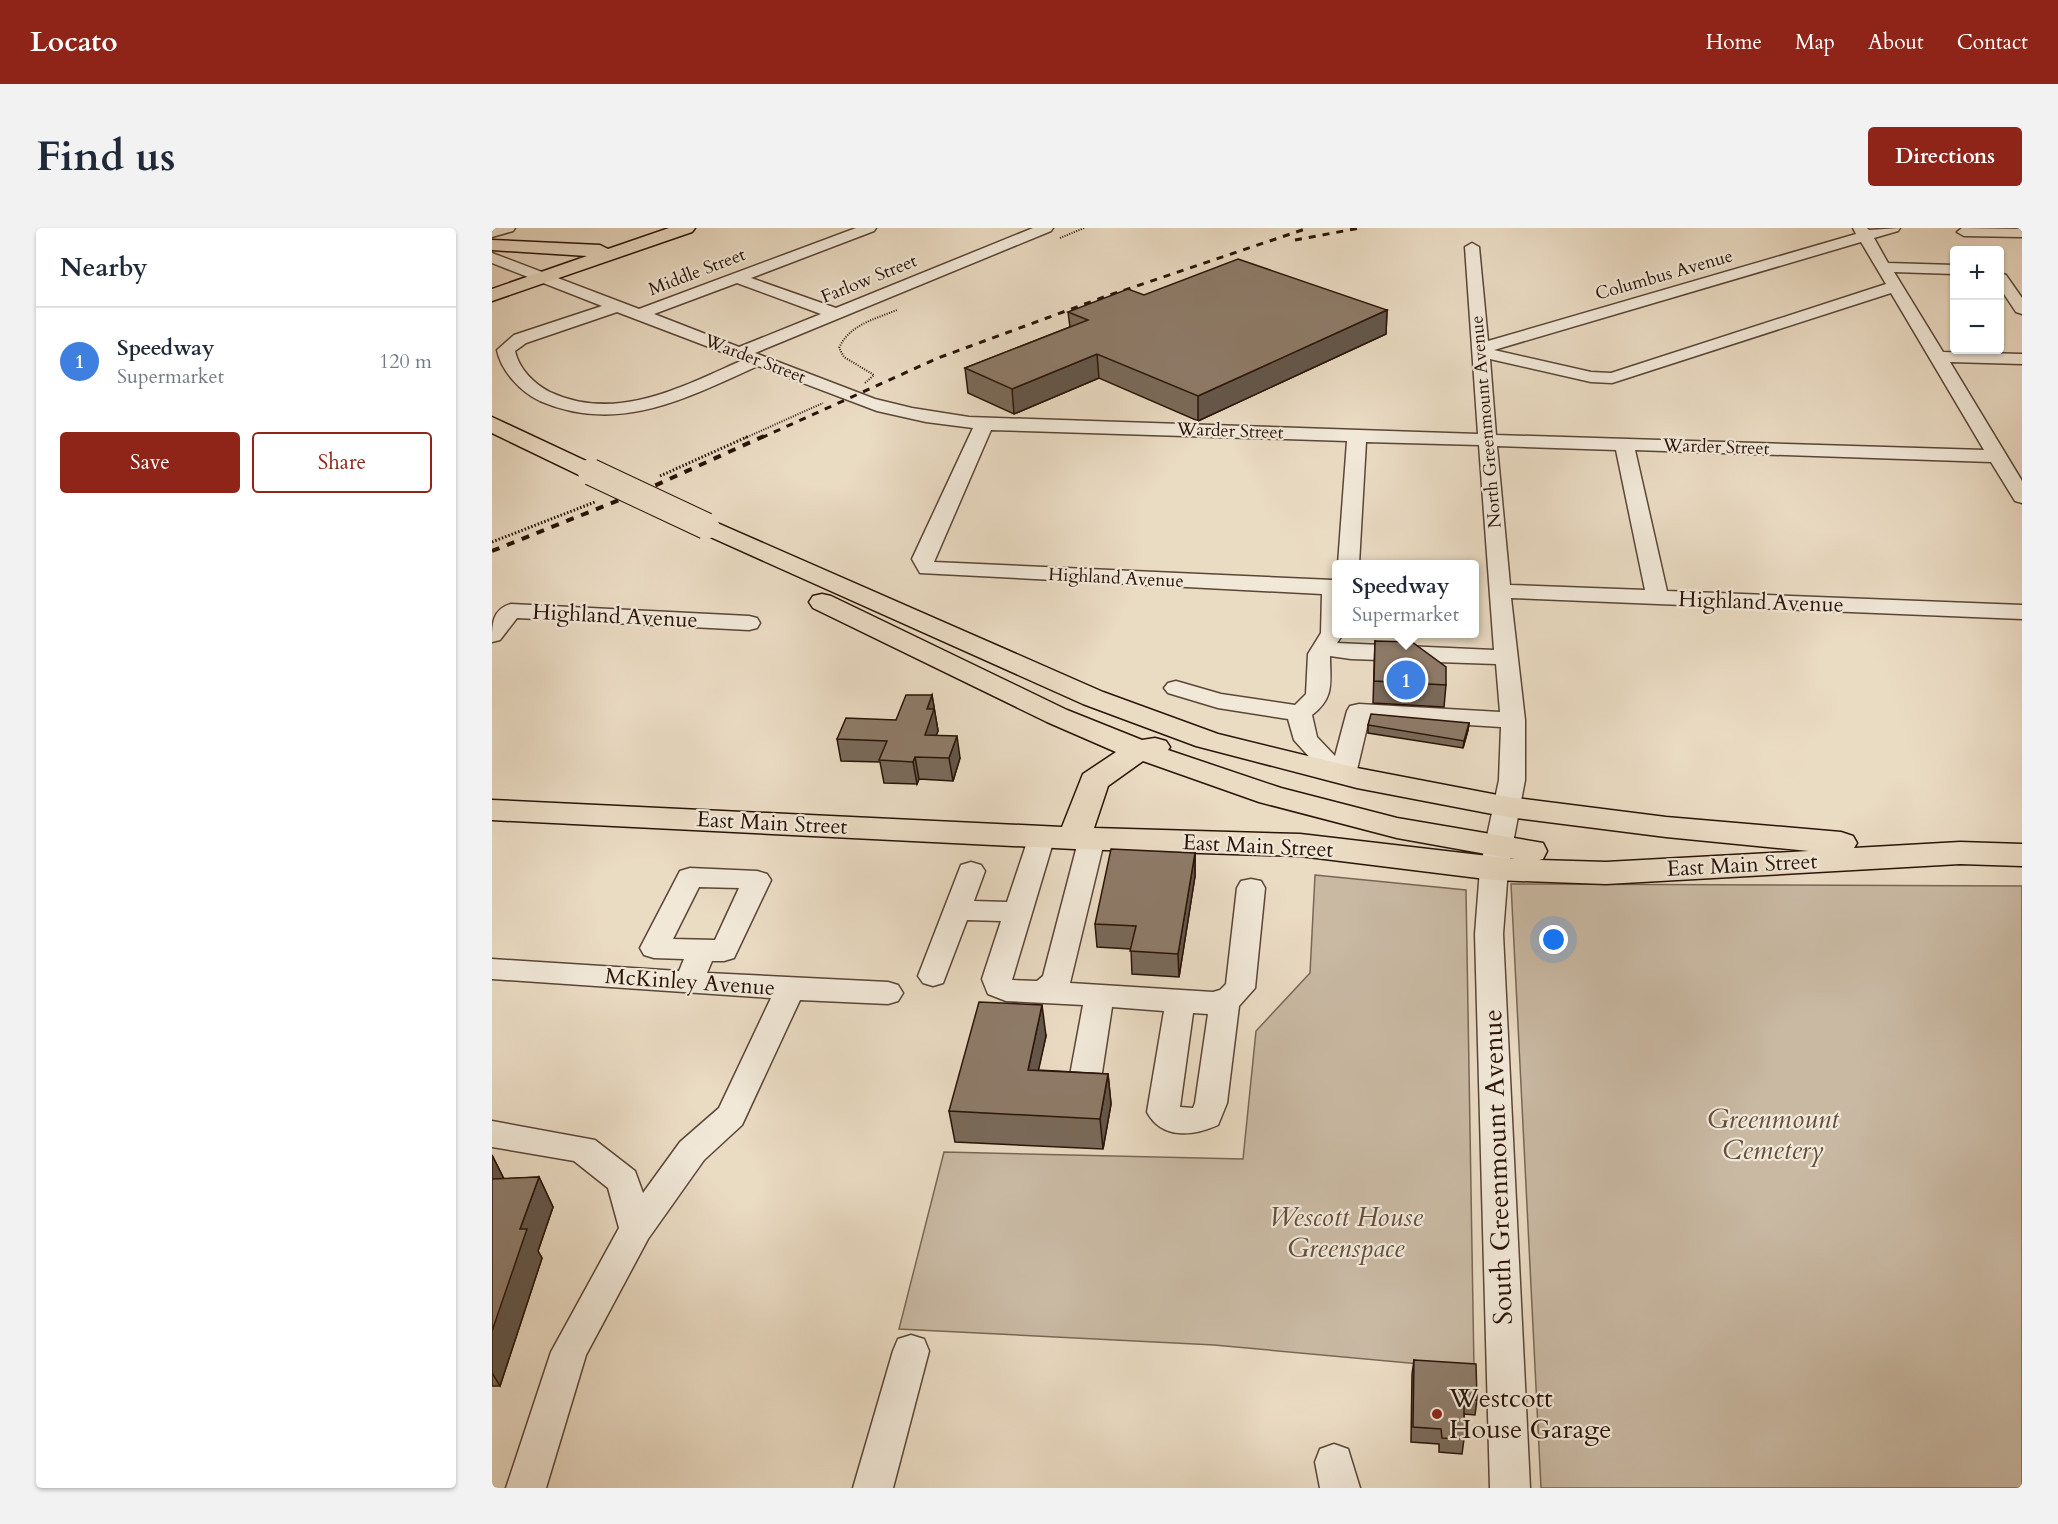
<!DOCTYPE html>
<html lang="en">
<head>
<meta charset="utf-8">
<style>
  :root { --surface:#fff; --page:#f2f2f3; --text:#1f2937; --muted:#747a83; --line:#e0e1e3; --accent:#8f2418 }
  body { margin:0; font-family:Cardo,serif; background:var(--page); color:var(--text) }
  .controls { position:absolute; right:18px; top:18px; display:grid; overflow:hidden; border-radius:6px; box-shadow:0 2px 4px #0004 }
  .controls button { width:54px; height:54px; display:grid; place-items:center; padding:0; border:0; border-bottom:2px solid var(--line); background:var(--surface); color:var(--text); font:30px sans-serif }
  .you { position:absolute; left:1062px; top:712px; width:21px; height:21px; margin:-15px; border:4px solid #fff; border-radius:50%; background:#1a73e8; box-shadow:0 0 0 9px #1a73e833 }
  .badge { display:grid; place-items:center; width:39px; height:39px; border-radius:50%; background:var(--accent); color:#fff; font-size:20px; font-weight:700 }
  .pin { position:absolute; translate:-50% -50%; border:3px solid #fff; box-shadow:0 2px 6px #0006 }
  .popup { position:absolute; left:840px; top:332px; width:147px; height:78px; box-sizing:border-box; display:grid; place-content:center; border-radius:6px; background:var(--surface); filter:drop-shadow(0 2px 4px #0005); font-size:20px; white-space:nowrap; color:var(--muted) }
  .popup b { font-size:22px; color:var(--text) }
  .popup::after { content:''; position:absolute; left:50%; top:100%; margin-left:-12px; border:12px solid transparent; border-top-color:var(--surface) }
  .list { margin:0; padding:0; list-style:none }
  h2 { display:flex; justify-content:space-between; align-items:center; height:78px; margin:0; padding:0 24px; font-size:26px }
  h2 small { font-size:20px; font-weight:400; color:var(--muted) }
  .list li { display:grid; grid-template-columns:39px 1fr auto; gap:18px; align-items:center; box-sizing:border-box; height:108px; padding:0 24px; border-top:2px solid var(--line) }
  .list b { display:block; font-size:22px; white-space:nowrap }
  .list p { margin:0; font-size:20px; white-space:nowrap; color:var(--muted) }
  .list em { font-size:20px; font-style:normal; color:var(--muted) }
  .actions { display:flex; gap:12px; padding:18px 24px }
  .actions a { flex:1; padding:14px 0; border:2px solid var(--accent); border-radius:6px; text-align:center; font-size:21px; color:var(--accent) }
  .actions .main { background:var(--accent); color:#fff }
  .map { position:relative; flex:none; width:1530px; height:1260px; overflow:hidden; border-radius:6px }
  header { display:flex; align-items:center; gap:36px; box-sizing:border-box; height:84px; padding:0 30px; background:var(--accent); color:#fff }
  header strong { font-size:28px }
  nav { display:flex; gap:33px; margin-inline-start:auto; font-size:21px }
  .intro { display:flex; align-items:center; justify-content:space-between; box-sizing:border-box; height:144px; padding:0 36px }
  h1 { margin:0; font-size:42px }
  .button { padding:15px 27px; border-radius:6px; background:var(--accent); color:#fff; font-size:21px; font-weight:700 }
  main { display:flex; gap:36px; padding:0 36px }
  aside { flex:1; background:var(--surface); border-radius:6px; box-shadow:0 2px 4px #0004 }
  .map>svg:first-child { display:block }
  .green { fill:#c9b9a3; stroke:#7a6656; stroke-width:1.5 }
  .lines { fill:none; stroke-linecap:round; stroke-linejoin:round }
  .minor-casing { stroke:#5a4537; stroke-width:3 }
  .major-casing { stroke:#2a1308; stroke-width:3 }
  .path-far1 { stroke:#2a1308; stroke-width:2; stroke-dasharray:1 1.5; stroke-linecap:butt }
  .path { stroke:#2a1308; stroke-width:3; stroke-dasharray:1.5 2; stroke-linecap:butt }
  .minor { fill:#f1e8d8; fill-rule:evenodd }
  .major { fill:#eadbc3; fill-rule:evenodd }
  .rail-far1 { stroke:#2a1308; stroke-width:3; stroke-dasharray:7 7; stroke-linecap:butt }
  .rail { stroke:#2a1308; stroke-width:4; stroke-dasharray:8 8; stroke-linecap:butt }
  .major-bridge-casing { stroke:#2a1308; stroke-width:28; stroke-linecap:butt }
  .major-bridge { stroke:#eadbc3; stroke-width:26 }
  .wall { fill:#7a6a5a; stroke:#2a1308; stroke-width:1.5 }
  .shaded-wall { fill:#63564a; stroke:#2a1308; stroke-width:1.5 }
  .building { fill:#8e7b69; stroke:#2a1308; stroke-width:1.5 }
  .poi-dot { fill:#8f2418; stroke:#f1e8d8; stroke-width:2 }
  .labels { text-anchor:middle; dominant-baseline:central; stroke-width:4.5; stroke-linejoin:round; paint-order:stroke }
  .far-street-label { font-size:18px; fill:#2a1308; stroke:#f1e8d8 }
  .street-label { font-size:22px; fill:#2a1308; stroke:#f1e8d8 }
  .near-park-label { font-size:27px; font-style:italic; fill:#624d3e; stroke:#f1e8d8 }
  .near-street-label { font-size:27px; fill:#2a1308; stroke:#f1e8d8 }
  .near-poi-label { font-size:27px; fill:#2a1308; stroke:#f1e8d8; text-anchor:start }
</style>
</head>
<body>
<header>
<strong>Locato</strong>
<nav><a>Home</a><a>Map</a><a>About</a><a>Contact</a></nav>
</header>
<div class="intro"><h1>Find us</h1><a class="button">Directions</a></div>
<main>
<aside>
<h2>Nearby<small></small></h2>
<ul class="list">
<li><span class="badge" style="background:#3f7fe0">1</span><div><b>Speedway</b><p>Supermarket</p></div><em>120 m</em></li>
</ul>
<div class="actions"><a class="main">Save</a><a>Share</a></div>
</aside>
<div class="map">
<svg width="1530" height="1260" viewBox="0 0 1530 1260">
  <rect width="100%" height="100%" fill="#eadbc3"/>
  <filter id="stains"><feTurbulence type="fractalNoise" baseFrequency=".00333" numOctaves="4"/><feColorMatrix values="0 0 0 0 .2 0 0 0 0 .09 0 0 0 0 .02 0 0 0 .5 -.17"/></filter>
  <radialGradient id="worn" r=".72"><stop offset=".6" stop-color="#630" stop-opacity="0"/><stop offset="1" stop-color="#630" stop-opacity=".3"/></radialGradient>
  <g class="green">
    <polygon points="823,647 974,662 982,1141 722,1117 407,1101 452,924 751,931 764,803 818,745"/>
    <polygon points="1019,656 1530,658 1530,1260 1049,1260"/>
  </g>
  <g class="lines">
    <g class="minor-casing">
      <g id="minor">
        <polygon points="0,0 23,0 21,3 0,9"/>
        <path d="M364,0H384L382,3L259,50L344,80L541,0H561L559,3L263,125L383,171L420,180L477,189L986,206L973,19L980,15L987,19L996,113L1364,6L1361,0H1375L1377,2L1408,0L1406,3L1382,10L1396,35L1462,37V46L1402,44L1451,124L1530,126V136L1458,134L1530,253V275L1523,273L1499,234L1143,222L1175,363L1530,377V391L1019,370L1033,492V552L1016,641L1011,706L1038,1260H998L983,706L988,641L1007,552L1009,499L877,491L864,546L860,552L851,554L837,551L802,512L796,491L726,480L676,465L672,460L676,455L684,453L729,466L803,477L814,466L816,426L829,405L830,366L428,345L420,331L481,200L434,194L385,183L266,138C194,170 127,207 48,173C29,164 9,143 5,122L22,107L110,78L0,35V25L147,81ZM1369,14L1394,56L1119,145L1099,144L1002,122ZM245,55L329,86L247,119L162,86ZM1399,65L1492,222L1004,207L998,131L1099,154L1120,155ZM125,84L251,132C189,159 125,195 58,164C42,156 27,141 23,123L34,115ZM499,202L855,213L846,336H867L874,214L987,217L1002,422L845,415L851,406H845V353L841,352L442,334ZM1005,218L1124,222L1153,362L1018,357ZM838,428L859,431L1004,436L1008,484L867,476L858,478L855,483L843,528L825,509L820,487C843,469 838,455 838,428Z"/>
        <polygon points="1470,0 1530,1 1530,9 1472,8 1465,4"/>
        <polygon points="1508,45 1514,47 1530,70 1530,86 1524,84 1508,60"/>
        <path d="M19,376L257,388L265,390L268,395L265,400L257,402L25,390L8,412L0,414C0,397 0,381 19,376Z"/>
        <path d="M550,599L559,602L563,608L520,752L545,753L551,748L587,610L591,604L600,601L609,604L613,610L578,755L721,764L728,762L734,756L745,660L749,653L759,651L769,653L773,660L763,760L747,778L735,875L726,897C702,908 670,912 655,884L672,783L620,779L608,858L603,867L592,870L581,867L576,858L591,777L514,773L496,766L490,751L509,693L475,692L451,755L441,758L431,755L426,748L469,637L479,634L489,637L493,643L482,673L515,674L537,608L541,602ZM701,785L716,786L703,875L701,880L688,879Z"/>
        <path d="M198,640L265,643L275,646L279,652L242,730L232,733H220L215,745L396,754L406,757L411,765L406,773L396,776L308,772L250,897L212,932L156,1011L94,1127L54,1260H14L59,1124L127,1000L116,960L82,933L0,919V893L103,912L143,943L151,965L188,914L227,880L279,770L0,751V731L187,743L192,731L162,730L152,727L148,720L188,643ZM207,659L247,660L223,712L181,711Z"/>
        <polygon points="419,1107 432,1111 437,1123 401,1260 361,1260 401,1123 406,1111"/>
        <polygon points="842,1216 856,1221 868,1260 828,1260 823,1234 828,1221"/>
      </g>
    </g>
    <g class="major-casing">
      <g id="major">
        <polygon points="177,0 203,0 200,4 0,73 0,61 95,28 0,22 0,12 108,17 116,21"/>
        <polygon points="0,189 107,239 111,244 107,249 99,251 91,249 0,205"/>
        <path d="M214,290L611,464L726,506L865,540L1016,569L1174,589L1349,604L1361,608L1365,615L1362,620L1468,614L1530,616V638L1468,636L1114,656L1002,652L808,628L582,621L0,592V572L570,599L591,546L624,524L555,494L321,380L317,374L321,368L330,366L339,368L575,482L650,512L663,510L674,513L678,519L676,522L789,560L905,590L1051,615L1055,623L1051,631L1047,632L1114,634L1317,623L1174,609L1016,589L865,560L704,518L591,476L205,303L201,298L205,293ZM651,533L767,574L905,610L1022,631L808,606L602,600L616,558Z"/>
      </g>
    </g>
    <g class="path-far1">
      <polyline points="568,10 592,0"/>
      <path d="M373,155L382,147L352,129L347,120C357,97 383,91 405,82"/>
      <polyline points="253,210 331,175"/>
    </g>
    <g class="path">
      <polyline points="168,248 257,208"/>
      <polyline points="0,314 103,274"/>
    </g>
    <use href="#minor" class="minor"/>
    <use href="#major" class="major"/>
    <g class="rail-far1">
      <polyline points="803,12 868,0"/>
      <polyline points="269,210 446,130 612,69 816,0"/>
    </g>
    <polyline class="rail" points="0,323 162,258 272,208"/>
    <g class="major-bridge-casing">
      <polyline id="major-bridge" points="99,244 214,298"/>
    </g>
    <use href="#major-bridge" class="major-bridge"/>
  </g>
  <g class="wall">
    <polygon points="652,67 895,82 894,106 706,193 607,150 522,186 476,165 473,140 578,99 576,84"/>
    <polygon points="883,413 954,457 952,479 881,475"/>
    <polygon points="440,467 446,503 444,507 468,530 461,553 427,551 425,556 392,555 388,534 349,533 345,511 404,492"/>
    <polygon points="977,495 976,502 971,520 876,505 876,497"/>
    <polygon points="703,625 703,648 687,749 640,746 639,721 605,719 603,696"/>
    <polygon points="554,808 546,842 616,846 619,876 611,921 463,914 457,883"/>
    <polygon points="0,927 12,951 47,949 61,979 46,1023 50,1030 8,1158 0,1158"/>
    <polygon points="922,1132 985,1172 983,1187 972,1186 972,1211 970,1226 947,1224 947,1216 919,1214 920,1146"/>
  </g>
  <g class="shaded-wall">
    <polygon points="895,82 894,106 706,193 706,168"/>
    <polygon points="605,126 607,150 522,186 520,161"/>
    <polygon points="440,467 446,503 436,529 433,507 435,481"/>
    <polygon points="977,495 976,502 971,520 972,513"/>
    <polygon points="465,508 468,530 461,553 457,530"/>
    <polygon points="423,529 427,551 425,556 421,534"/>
    <polygon points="703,625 703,648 687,749 686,726"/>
    <polygon points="550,777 554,808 540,872 536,842"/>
    <polygon points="616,846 619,876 611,921 608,891"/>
    <polygon points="0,927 14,955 0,974"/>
    <polygon points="47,949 61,979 46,1023 50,1030 8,1158 0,1145 0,1103 28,1001"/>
  </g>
  <g class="building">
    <polygon points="746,31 895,82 706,168 605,126 520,161 473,140 596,92 576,84 636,61 652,67"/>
    <polygon points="883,413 920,414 954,439 954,457 882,453"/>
    <polygon points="414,467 440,467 435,481 442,481 433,507 465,508 457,530 423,529 421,534 387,532 395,513 345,511 354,490 404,492"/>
    <polygon points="879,486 977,495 972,513 876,497"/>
    <polygon points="619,621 703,625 686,726 638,723 644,698 603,696"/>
    <polygon points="487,774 550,777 536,842 616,846 608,891 457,883"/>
    <polygon points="47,949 28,1001 35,1001 0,1103 0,951"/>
    <polygon points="922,1132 984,1136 985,1172 972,1171 972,1211 950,1210 949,1201 921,1199"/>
  </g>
  <circle class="poi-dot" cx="945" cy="1186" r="6"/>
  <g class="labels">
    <g class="far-street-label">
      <text transform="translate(205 44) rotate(-21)">Middle Street</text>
      <text transform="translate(1172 47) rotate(-16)">Columbus Avenue</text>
      <text transform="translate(377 51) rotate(-22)">Farlow Street</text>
      <text transform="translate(263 131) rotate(21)">Warder Street</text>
      <text transform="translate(994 194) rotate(-95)">North Greenmount Avenue</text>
      <text transform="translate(738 203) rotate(2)">Warder Street</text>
      <text transform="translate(1224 219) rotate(2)">Warder Street</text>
      <text transform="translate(624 350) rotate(3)">Highland Avenue</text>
    </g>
    <g class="street-label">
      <text transform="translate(1269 374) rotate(2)">Highland Avenue</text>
      <text transform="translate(123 388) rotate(3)">Highland Avenue</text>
      <text transform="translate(280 595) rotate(3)">East Main Street</text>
      <text transform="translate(766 618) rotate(3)">East Main Street</text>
      <text transform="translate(1250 637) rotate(-3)">East Main Street</text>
      <text transform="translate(198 754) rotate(4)">McKinley Avenue</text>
    </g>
    <g class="near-park-label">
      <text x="1281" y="891">Greenmount<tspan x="1281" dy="31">Cemetery</tspan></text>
      <text x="854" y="989">Wescott House<tspan x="854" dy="31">Greenspace</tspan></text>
    </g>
    <g class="near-street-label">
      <text transform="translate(1006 939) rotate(-92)">South Greenmount Avenue</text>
    </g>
    <g class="near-poi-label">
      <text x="957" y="1170">Westcott<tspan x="957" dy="31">House Garage</tspan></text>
    </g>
  </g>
  <rect width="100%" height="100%" filter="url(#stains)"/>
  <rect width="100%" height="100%" fill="url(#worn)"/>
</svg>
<div class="controls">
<button>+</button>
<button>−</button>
</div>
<div class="you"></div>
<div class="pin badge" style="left:914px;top:452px;background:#3f7fe0">1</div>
<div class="popup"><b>Speedway</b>Supermarket</div>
</div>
</main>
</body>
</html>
